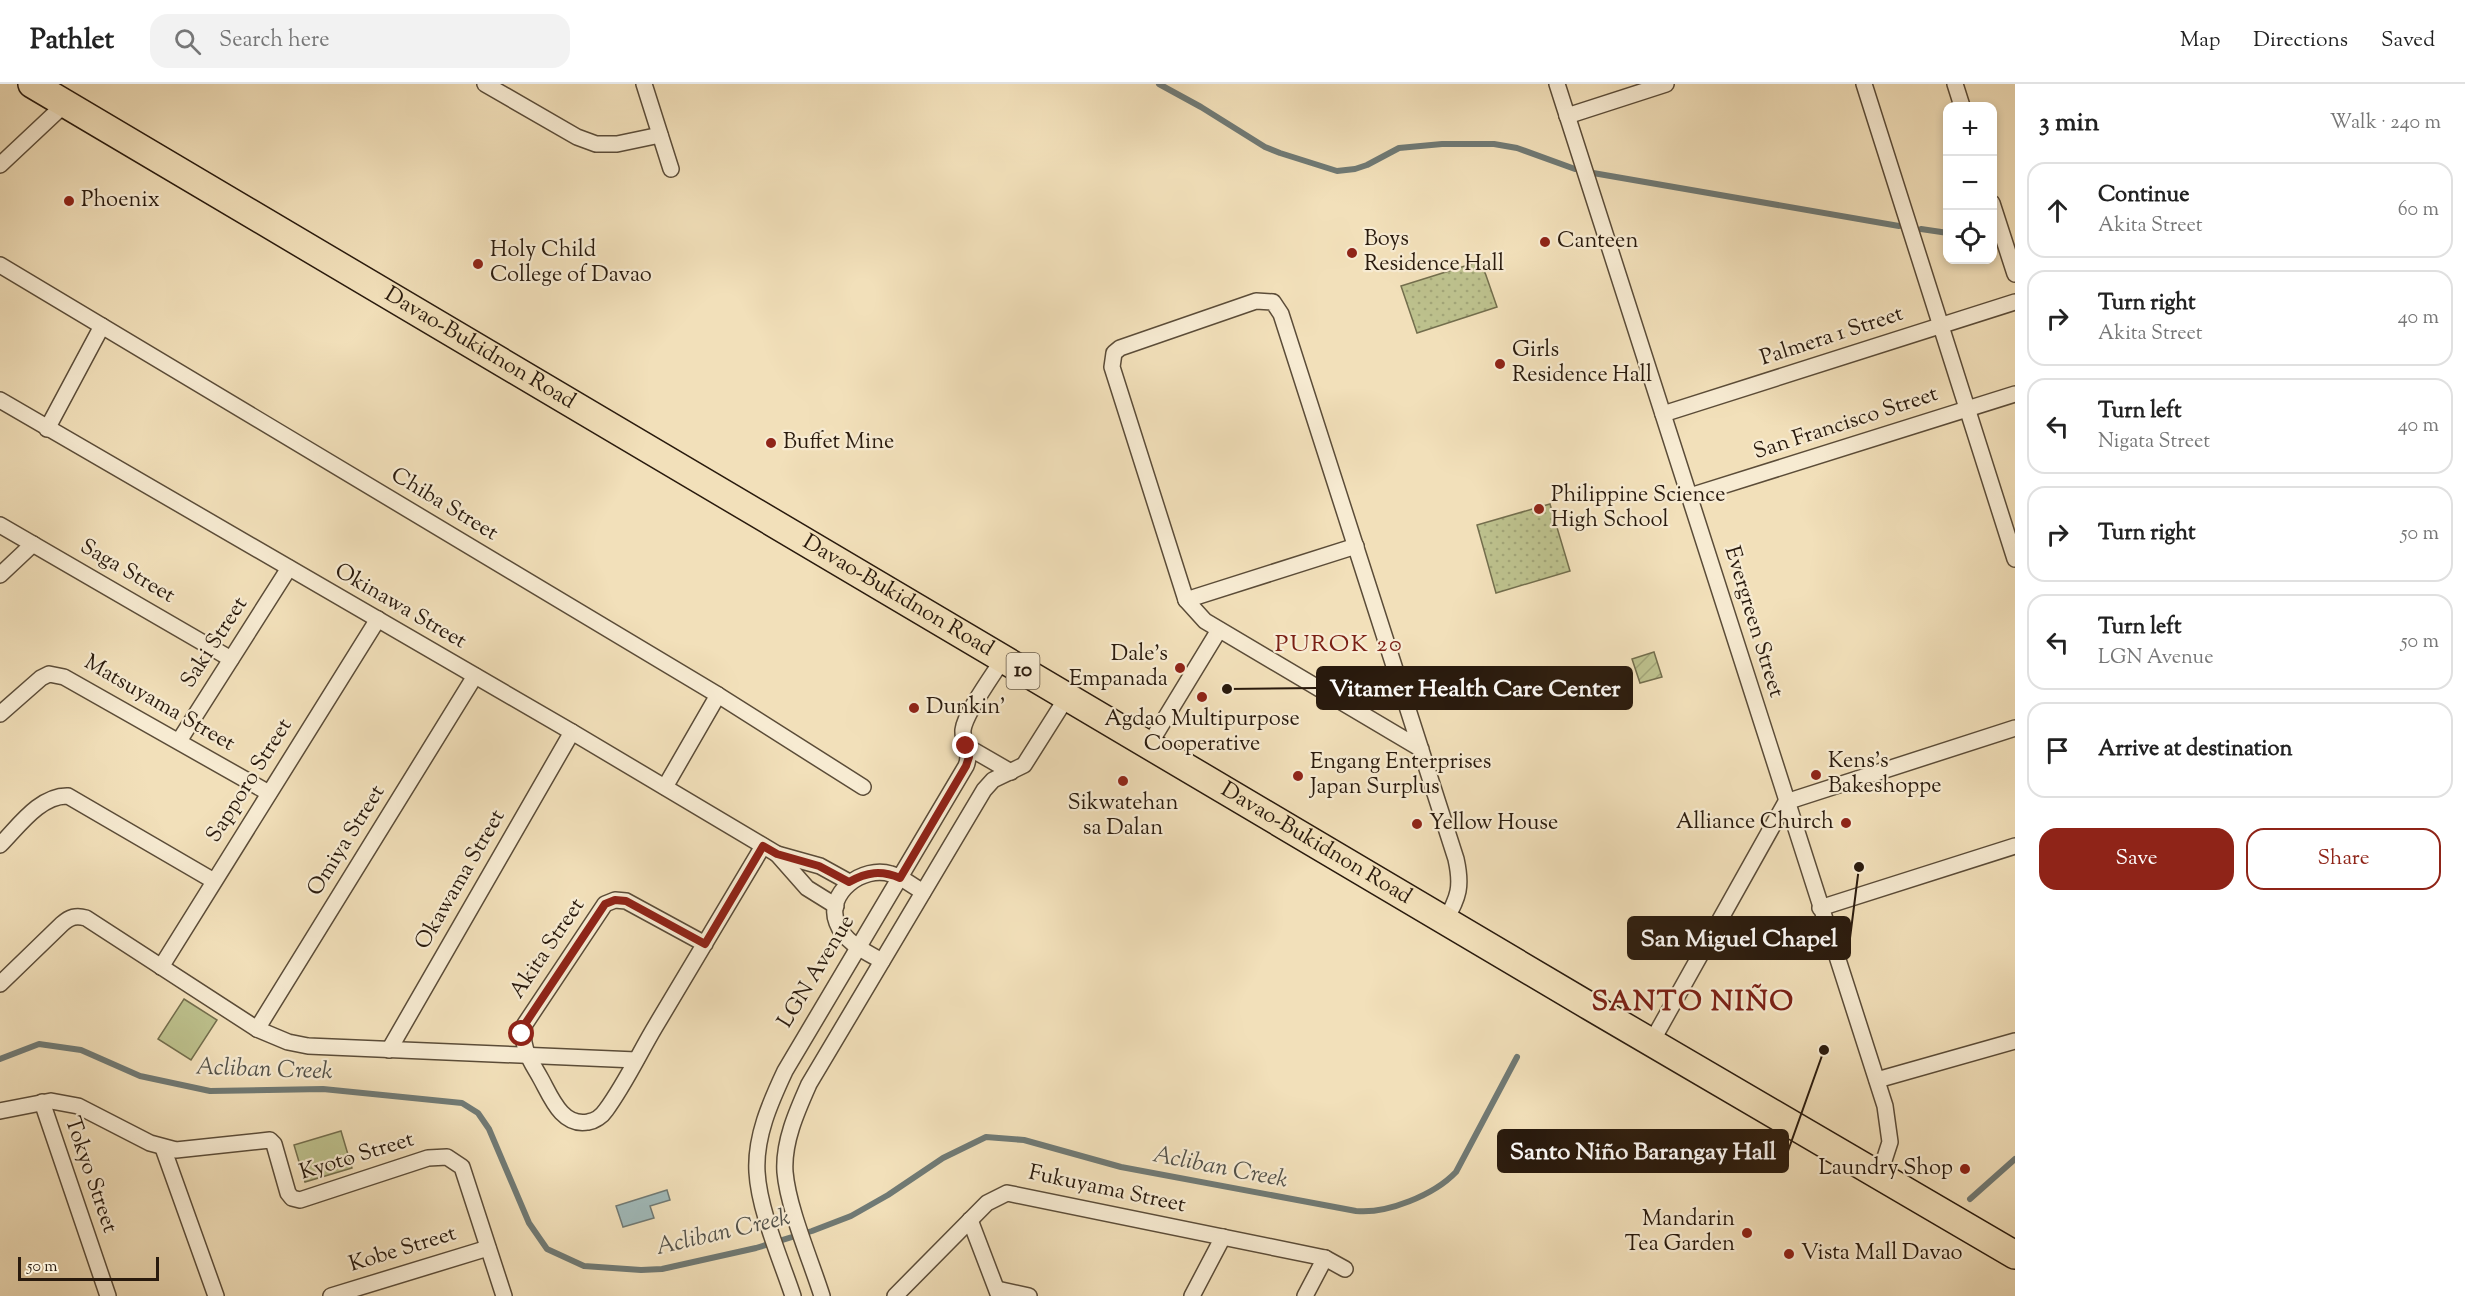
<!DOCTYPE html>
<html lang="en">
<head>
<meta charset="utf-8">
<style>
  :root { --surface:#fff; --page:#f2f2f2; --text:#222; --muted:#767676; --line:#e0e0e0; --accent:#8f2418 }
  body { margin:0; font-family:"Sorts Mill Goudy",serif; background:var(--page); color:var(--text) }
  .controls { position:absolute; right:18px; top:18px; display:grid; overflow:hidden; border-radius:12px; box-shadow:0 3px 9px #0003 }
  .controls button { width:54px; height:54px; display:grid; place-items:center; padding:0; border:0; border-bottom:2px solid var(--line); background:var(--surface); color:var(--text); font:30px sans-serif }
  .scale { position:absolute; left:18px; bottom:15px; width:141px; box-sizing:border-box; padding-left:6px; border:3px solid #291a0d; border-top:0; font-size:16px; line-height:21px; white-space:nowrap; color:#291a0d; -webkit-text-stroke:4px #f7ebd2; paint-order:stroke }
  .stop { position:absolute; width:18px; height:18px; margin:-14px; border:4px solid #8f2418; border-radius:50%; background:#fff }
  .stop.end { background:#8f2418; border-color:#fff; box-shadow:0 2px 6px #0008 }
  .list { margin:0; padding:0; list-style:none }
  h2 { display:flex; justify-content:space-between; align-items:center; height:78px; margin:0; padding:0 24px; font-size:26px }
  h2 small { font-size:20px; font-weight:400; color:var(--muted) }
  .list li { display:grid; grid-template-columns:39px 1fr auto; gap:18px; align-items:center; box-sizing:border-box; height:96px; margin:0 12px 12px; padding:0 12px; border:2px solid var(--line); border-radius:18px }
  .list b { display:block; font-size:22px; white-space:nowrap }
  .list p { margin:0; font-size:20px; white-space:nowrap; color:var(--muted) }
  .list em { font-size:20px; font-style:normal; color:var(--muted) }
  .actions { display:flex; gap:12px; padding:18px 24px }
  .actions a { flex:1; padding:14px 0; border:2px solid var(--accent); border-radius:18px; text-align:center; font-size:21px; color:var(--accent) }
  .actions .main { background:var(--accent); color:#fff }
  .icon { flex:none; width:33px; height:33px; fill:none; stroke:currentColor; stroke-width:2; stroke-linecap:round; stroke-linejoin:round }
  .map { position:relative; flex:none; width:2015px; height:1212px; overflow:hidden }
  header { display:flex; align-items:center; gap:36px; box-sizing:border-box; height:84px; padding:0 30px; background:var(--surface); border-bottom:2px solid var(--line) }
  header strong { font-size:28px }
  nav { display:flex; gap:33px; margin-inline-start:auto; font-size:21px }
  .search { width:420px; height:54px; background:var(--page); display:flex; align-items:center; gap:15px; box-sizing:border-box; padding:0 21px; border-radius:18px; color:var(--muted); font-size:22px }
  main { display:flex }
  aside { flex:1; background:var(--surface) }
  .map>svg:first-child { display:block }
  .grass { fill:url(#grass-dots); stroke:#736e4d; stroke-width:1.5 }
  .garden { fill:url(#garden-furrows); stroke:#736e4d; stroke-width:1.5 }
  .pitch { fill:#bdc18d; stroke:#736e4d; stroke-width:1.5 }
  .water { fill:#a0baba; stroke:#707a75; stroke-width:1.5 }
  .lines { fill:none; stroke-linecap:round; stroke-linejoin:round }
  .stream { stroke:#707a75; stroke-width:6 }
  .street-casing { stroke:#5b4c38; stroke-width:18 }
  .highway-casing { stroke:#291a0d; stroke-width:30 }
  .street { stroke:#f7ebd2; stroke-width:15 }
  .highway { stroke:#f2e0ba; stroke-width:27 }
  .route { stroke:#8f2418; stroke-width:8 }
  .poi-dot { fill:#8f2418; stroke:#f7ebd2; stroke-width:2 }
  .labels { text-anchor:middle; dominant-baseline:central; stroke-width:4.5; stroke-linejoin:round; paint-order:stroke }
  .shield { fill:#f7ebd2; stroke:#675948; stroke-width:1.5 }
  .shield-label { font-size:21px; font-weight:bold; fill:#291a0d }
  .poi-label { font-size:22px; fill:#291a0d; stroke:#f7ebd2; text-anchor:start }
  .street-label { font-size:22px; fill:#291a0d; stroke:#f7ebd2 }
  .neighbourhood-label { font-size:24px; letter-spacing:1.5px; fill:#7a1f14; stroke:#f7ebd2 }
  .water-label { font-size:24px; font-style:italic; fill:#53524a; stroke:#f7ebd2 }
  .district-label { font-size:28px; font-weight:bold; letter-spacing:1.5px; fill:#7a1f14; stroke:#f7ebd2 }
  .leader { fill:none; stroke:#291a0d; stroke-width:2 }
  .callout-dot { fill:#291a0d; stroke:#f7ebd2; stroke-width:2 }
  .callout { fill:#291a0d; stroke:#291a0d; stroke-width:2 }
  .callout-label { font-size:24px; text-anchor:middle; font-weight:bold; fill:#fff }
</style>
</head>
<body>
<header>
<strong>Pathlet</strong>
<div class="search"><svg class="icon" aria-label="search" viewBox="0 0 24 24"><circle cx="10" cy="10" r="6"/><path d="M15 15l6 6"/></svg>Search here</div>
<nav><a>Map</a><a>Directions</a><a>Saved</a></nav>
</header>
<main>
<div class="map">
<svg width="2015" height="1212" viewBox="0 0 2015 1212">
  <defs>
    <pattern id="grass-dots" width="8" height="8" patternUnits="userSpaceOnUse" patternTransform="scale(1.5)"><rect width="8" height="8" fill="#bdc18d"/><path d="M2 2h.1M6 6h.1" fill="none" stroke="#a2a578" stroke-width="1.8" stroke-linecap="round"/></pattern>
    <pattern id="garden-furrows" width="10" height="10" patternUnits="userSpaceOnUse" patternTransform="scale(1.5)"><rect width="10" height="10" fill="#bdc18d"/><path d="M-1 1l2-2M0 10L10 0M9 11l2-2" fill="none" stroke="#a2a578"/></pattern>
  </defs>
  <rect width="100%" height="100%" fill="#f2e0ba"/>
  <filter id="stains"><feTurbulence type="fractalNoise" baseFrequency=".00333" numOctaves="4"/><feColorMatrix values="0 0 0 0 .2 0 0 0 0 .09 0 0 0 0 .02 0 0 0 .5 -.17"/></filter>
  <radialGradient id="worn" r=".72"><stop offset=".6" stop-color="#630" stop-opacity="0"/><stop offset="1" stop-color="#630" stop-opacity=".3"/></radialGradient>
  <g class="grass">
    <polygon points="1481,177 1497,223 1417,249 1401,202"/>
    <polygon points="1550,420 1570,487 1496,509 1477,441"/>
  </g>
  <polygon class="garden" points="1654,568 1662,593 1640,599 1632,575"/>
  <g class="pitch">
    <polygon points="184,915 217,936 191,976 158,955"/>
    <polygon points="341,1047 352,1084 305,1098 294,1061"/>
  </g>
  <polygon class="water" points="667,1106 670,1116 650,1122 654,1134 623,1143 616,1122"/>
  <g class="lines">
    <g class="stream">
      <polyline points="1159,0 1201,23 1265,63 1280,69 1337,87 1355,85 1367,81 1399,64 1442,60 1494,60 1517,64 1575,85"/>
      <polyline points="1593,89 1899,142"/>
      <polyline points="1921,145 1948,149"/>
      <polyline points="1992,155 1994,155"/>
      <path d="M0,975L39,960L81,966L140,992L210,1007L323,1005L462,1019L478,1029L489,1045L529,1139L547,1165L584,1182L641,1186L662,1185L756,1164L812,1147L851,1132L888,1111L943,1074L986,1053L1024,1056L1121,1083L1356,1127C1387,1130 1434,1111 1456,1088L1517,973"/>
      <polyline points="1970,1115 2015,1075"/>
    </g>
    <g class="street-casing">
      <g id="street">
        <polyline points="485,0 577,53 596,60 617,60 660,51"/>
        <polyline points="644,0 671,85"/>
        <polyline points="1557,0 1885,1022 1890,1058 1879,1092"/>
        <polyline points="1864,0 2015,475"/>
        <polyline points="1955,0 1962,22"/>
        <polyline points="1567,32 1666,0"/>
        <polyline points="0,81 65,20"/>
        <polyline points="1992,119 2015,190"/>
        <polyline points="0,181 718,611 863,703"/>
        <polyline points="0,316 572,648 777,770 820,782 849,798"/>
        <polyline points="1663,330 2015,218"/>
        <polyline points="47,345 102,242"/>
        <polyline points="1690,412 2015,310"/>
        <polyline points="0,441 231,575"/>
        <polyline points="0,491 33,460"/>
        <polyline points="1186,516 1356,462"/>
        <polyline points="0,630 41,594 49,590 64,593 269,709"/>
        <polyline points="179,657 289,484"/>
        <polyline points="1149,661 1219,546"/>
        <polyline points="966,662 1011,688"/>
        <path d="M1421,665L1205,537L1186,516L1112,283L1114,269L1120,264L1256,217L1273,218L1281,230C1339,412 1398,593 1456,775C1462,802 1459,813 1445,837"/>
        <polyline points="665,703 718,611"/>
        <path d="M0,761C18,743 40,711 68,712L214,797"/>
        <polyline points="777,770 807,804 836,822"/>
        <polyline points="1820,824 2015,762"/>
        <path d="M705,860L626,817L615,816L605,820L525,940C519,962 531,977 541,995C551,1013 562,1043 588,1038C595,1037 602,1032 606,1026C625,1000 639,970 655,943C691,883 727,822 763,762"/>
        <path d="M882,877C866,868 844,858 837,839C825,809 863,781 891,790C902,793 913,802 923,808"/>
        <polyline points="161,883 378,535"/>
        <path d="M0,900L62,840C70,833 76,831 86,834L257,945L288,958L308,962L636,976"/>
        <polyline points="257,945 475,592"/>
        <polyline points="1651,959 1786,718 2015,644"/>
        <polyline points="389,966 572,648"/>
        <polyline points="1877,996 2015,957"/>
        <polyline points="42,1018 108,1212"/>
        <polyline points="0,1027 51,1017 78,1022 150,1059 176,1066 270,1056 274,1060 288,1109 292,1114 300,1116 428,1074 447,1073 462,1083 504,1212"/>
        <polyline points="163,1064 216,1212"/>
        <polyline points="970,1136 999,1212"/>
        <polyline points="997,1205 1029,1212"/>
        <polyline points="331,1212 488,1164"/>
        <path d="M793,1212C781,1176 759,1126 757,1088C755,1053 770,1019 785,987L966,682C972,668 962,659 963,646C965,629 993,591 1003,575"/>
        <path d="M822,1212C811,1177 788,1124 785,1088C783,1058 797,1027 809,1000L984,706L993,696L1024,681L1067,613"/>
        <polyline points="895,1212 987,1119 1007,1109 1325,1174 1345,1185"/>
        <polyline points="1192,1212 1223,1153"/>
        <polyline points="1305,1212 1325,1174"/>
      </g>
    </g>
    <g class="highway-casing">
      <g id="highway">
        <path id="s1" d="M32,0L1591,923L2015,1171"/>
      </g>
    </g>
    <use href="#street" class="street"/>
    <use href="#highway" class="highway"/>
  </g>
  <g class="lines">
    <path class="route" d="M522,950L525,940L605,820L615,816L626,817L705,860L763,762L777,770L819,782L849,798C867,788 881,786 900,794L966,682L969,673L966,662"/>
  </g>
  <g class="poi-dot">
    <circle cx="69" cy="117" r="6"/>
    <circle cx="1545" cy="158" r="6"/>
    <circle cx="1352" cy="169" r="6"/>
    <circle cx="478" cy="180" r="6"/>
    <circle cx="1500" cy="280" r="6"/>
    <circle cx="771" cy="359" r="6"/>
    <circle cx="1539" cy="425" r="6"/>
    <circle cx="1180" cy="584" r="6"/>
    <circle cx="1202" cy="613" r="6"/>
    <circle cx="914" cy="624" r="6"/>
    <circle cx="1816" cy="691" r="6"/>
    <circle cx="1298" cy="692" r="6"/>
    <circle cx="1123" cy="697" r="6"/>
    <circle cx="1846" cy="739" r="6"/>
    <circle cx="1417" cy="740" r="6"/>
    <circle cx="1965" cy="1085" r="6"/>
    <circle cx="1747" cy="1149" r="6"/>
    <circle cx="1789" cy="1170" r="6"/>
  </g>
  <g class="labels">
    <rect class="shield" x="1006.5" y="569" width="33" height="36" rx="4.5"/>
    <g class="shield-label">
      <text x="1023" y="587">10</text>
    </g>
    <g class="poi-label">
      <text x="81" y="117">Phoenix</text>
      <text x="1364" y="156">Boys<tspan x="1364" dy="25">Residence Hall</tspan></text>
      <text x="1557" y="158">Canteen</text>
      <text x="490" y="167">Holy Child<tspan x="490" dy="25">College of Davao</tspan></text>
      <text x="1512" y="267">Girls<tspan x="1512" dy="25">Residence Hall</tspan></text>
      <text x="783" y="359">Buffet Mine</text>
      <text x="1551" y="412">Philippine Science<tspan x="1551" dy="25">High School</tspan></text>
      <text x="1168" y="571" text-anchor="end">Dale's<tspan x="1168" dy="25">Empanada</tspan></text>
      <text x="926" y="624">Dunkin'</text>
      <text x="1202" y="636" text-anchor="middle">Agdao Multipurpose<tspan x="1202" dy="25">Cooperative</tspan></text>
      <text x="1828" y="678">Kens's<tspan x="1828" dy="25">Bakeshoppe</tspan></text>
      <text x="1310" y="679">Engang Enterprises<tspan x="1310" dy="25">Japan Surplus</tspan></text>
      <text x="1123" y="720" text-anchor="middle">Sikwatehan<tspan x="1123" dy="25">sa Dalan</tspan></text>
      <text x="1834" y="739" text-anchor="end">Alliance Church</text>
      <text x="1429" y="740">Yellow House</text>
      <text x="1953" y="1085" text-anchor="end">Laundry Shop</text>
      <text x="1735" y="1136" text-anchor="end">Mandarin<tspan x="1735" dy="25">Tea Garden</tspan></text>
      <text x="1801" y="1170">Vista Mall Davao</text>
    </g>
    <g class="street-label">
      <text transform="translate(1832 253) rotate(-18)">Palmera 1 Street</text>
      <text stroke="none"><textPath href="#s1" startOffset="520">Davao-Bukidnon Road</textPath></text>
      <text transform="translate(1846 340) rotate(-18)">San Francisco Street</text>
      <text transform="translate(444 421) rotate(31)">Chiba Street</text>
      <text transform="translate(127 488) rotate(30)">Saga Street</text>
      <text stroke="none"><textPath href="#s1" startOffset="1006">Davao-Bukidnon Road</textPath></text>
      <text transform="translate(400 523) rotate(30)">Okinawa Street</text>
      <text transform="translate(1753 538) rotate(73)">Evergreen Street</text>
      <text transform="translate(215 559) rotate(-57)">Saki Street</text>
      <text transform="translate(159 620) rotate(30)">Matsuyama Street</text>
      <text transform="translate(250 697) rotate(-58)">Sapporo Street</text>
      <text transform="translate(347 757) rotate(-58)">Omiya Street</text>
      <text stroke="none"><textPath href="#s1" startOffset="1492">Davao-Bukidnon Road</textPath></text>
      <text transform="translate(461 796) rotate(-60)">Okawama Street</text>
      <text transform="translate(548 865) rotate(-56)">Akita Street</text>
      <text transform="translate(817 888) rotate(-59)">LGN Avenue</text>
      <text transform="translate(357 1073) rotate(-17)">Kyoto Street</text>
      <text transform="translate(90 1091) rotate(71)">Tokyo Street</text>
      <text transform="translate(1107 1106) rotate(12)">Fukuyama Street</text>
      <text transform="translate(403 1166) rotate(-17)">Kobe Street</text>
    </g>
    <g class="neighbourhood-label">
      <text x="1339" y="561">PUROK 20</text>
    </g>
    <g class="water-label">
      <text transform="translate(264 986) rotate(2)">Acliban Creek</text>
      <text transform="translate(1220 1084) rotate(11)">Acliban Creek</text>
      <text transform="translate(723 1149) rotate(-13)">Acliban Creek</text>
    </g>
    <g class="district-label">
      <text x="1693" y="919">SANTO NIÑO</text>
    </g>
  </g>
  <path class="leader" d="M1227 605L1317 604M1859 783L1850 854M1824 966L1788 1067"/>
  <g class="callout-dot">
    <circle cx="1227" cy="605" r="6"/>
    <circle cx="1859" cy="783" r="6"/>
    <circle cx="1824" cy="966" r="6"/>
  </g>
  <g class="callout">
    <rect x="1317" y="583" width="315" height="42" rx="6"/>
    <rect x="1628" y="833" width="222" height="42" rx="6"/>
    <rect x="1498" y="1046" width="290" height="42" rx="6"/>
  </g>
  <g class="callout-label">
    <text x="1475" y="612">Vitamer Health Care Center</text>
    <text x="1739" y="862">San Miguel Chapel</text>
    <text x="1643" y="1075">Santo Niño Barangay Hall</text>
  </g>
  <rect width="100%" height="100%" filter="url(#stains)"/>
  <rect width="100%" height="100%" fill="url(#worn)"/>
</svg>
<div class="controls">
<button>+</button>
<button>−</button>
<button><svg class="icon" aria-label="locate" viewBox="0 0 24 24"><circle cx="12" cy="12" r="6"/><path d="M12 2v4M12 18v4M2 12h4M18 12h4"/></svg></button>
</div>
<div class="scale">50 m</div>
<div class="stop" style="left:522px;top:950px"></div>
<div class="stop end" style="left:966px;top:662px"></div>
</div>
<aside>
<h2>3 min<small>Walk · 240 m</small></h2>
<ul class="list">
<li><svg class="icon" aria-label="ahead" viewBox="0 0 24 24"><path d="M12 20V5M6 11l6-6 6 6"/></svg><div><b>Continue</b><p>Akita Street</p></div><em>60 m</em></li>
<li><svg class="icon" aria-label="right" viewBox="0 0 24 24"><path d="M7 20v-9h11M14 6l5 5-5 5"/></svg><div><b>Turn right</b><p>Akita Street</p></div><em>40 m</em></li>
<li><svg class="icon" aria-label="left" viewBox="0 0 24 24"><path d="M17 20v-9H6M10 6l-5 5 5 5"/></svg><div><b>Turn left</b><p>Nigata Street</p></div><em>40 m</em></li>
<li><svg class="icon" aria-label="right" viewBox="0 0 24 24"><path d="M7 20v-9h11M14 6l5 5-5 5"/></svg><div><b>Turn right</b></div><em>50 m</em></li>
<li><svg class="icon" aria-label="left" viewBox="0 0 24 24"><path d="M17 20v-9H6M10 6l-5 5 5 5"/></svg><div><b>Turn left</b><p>LGN Avenue</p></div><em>50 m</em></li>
<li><svg class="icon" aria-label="arrive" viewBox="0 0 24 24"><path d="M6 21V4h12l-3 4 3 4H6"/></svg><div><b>Arrive at destination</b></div></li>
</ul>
<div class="actions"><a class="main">Save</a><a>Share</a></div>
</aside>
</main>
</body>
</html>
